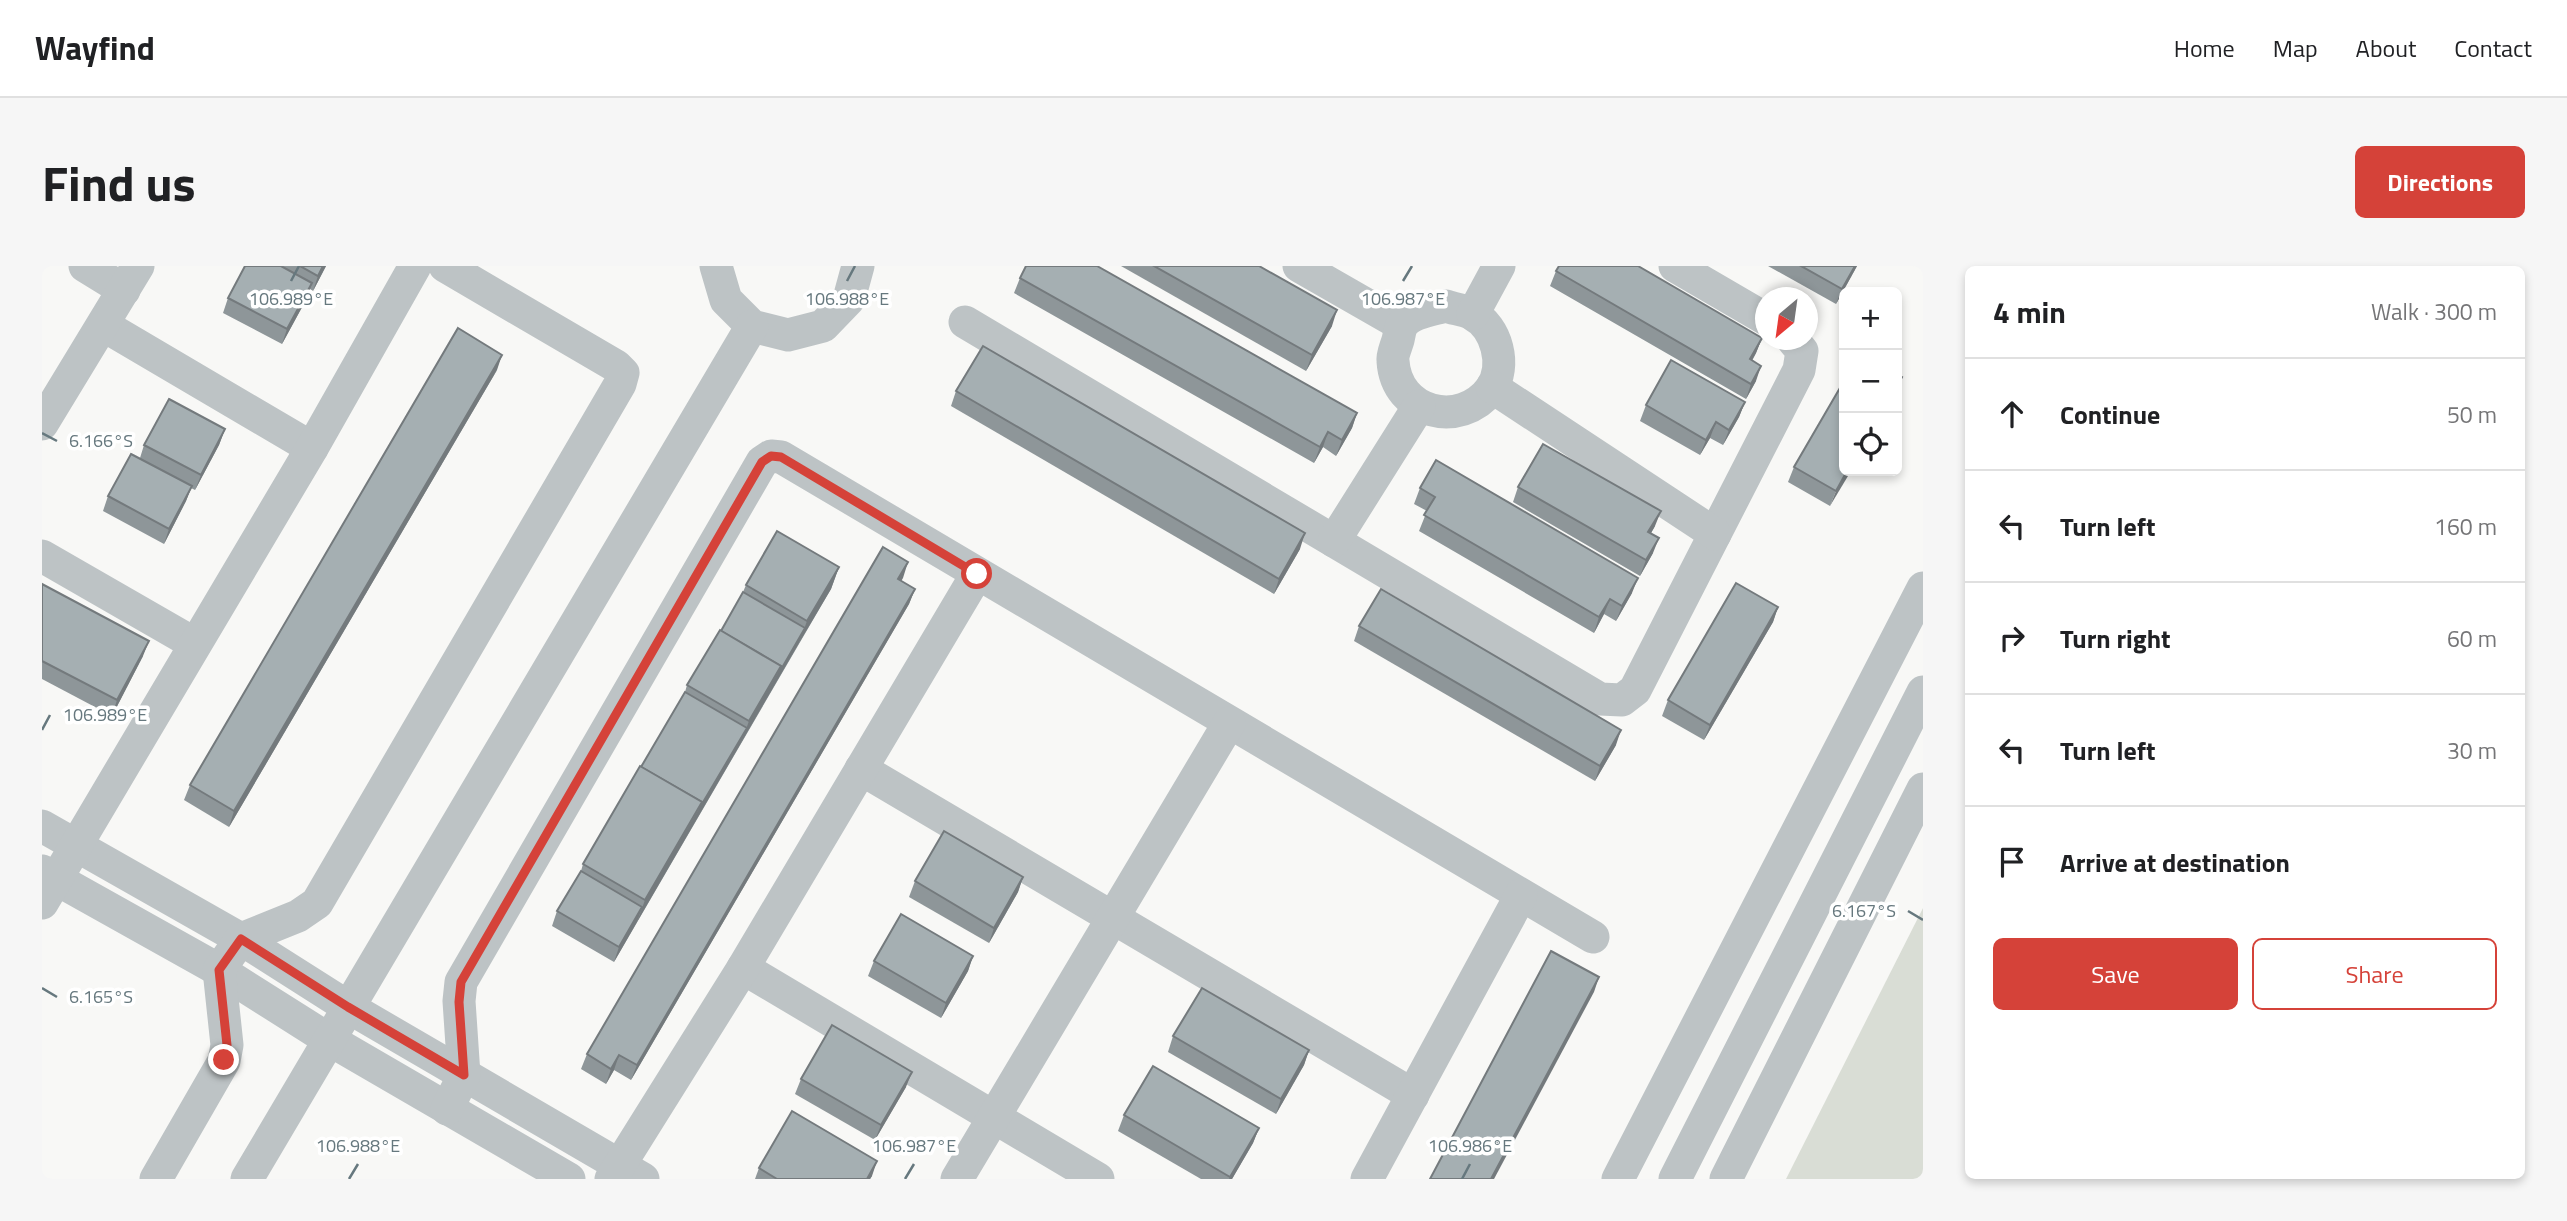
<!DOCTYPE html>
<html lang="en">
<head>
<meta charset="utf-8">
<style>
  :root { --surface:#fff; --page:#f6f6f6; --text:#202124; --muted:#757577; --line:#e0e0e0; --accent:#d54239 }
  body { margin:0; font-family:"Titillium Web",sans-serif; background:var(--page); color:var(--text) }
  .controls { position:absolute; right:21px; top:21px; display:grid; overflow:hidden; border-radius:10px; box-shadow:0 4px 10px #0003 }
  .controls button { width:63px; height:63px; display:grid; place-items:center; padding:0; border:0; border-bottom:2px solid var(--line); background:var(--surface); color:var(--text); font:35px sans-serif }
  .compass { position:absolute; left:1713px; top:21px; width:63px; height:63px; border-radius:50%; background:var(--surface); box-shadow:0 4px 10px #0003; rotate:209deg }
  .stop { position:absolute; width:21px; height:21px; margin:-16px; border:5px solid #d54239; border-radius:50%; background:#fff }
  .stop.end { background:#d54239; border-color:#fff; box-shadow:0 2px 7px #0008 }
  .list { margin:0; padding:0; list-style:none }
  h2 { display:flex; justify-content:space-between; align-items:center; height:91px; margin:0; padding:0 28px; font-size:30px }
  h2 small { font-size:23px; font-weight:400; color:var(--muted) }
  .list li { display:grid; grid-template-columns:46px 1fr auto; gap:21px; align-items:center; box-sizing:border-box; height:112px; padding:0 28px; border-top:2px solid var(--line) }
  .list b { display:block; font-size:26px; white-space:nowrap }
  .list em { font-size:23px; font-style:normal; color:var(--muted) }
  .actions { display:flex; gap:14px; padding:21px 28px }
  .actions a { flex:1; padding:16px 0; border:2px solid var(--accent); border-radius:10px; text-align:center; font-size:24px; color:var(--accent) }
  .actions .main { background:var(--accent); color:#fff }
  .icon { flex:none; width:38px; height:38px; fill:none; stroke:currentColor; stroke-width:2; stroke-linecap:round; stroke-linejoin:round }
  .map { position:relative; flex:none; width:1881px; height:913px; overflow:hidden; border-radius:10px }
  header { display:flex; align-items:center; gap:42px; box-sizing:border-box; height:98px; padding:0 35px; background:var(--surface); border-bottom:2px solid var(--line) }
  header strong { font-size:33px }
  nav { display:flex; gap:38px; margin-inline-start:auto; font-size:24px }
  .intro { display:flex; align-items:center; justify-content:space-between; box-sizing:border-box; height:168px; padding:0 42px }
  h1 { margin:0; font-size:49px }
  .button { padding:18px 32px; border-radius:10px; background:var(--accent); color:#fff; font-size:24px; font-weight:700 }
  main { display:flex; gap:42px; padding:0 42px }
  aside { flex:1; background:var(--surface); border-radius:10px; box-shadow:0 4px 10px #0003 }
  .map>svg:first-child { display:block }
  .green { fill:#d9ddd5 }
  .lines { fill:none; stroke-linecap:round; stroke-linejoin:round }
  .minor { stroke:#bdc3c5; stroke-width:33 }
  .wall { fill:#8e9699 }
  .shaded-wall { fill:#747a7d }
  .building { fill:#a5afb2; stroke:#747a7d; stroke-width:2 }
  .route { stroke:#d54239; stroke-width:9 }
  .ticks { fill:none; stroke:#66787e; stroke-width:2.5 }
  .ticks-label { font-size:18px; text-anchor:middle; fill:#66787e; stroke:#fff; stroke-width:7; stroke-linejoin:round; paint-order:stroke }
</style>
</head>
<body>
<header>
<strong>Wayfind</strong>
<nav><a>Home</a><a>Map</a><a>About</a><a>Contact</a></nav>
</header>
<div class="intro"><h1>Find us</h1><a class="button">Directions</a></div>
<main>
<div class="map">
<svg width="1881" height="913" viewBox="0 0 1881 913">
  <rect width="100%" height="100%" fill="#f8f8f6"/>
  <polygon class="green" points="1881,642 1881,913 1744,913"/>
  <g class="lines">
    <g class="minor">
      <polyline points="43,0 82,24"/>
      <polyline points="674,0 684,34 710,60 746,69 781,60 807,33 816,0"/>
      <polyline points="1257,0 1360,59"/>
      <polyline points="1633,0 1724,53"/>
      <path d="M1404,40C1412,43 1423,44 1430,48C1455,61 1465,100 1449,123C1418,164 1354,147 1351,95C1350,89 1354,81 1356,74C1357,70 1358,62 1360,59C1369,46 1391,44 1404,40Z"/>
      <polyline points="1431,48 1457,0"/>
      <polyline points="923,56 1558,433 1580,434 1593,424 1757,104 1760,85 1751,74"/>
      <polyline points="61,59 270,182"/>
      <polyline points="1450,121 1673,268"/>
      <polyline points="0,158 96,0"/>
      <polyline points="1292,275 1377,140"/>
      <polyline points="0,290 153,378"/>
      <polyline points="819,503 1371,829"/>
      <polyline points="0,560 199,673 306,741 601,913"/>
      <polyline points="0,605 177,704 286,773 527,913"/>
      <polyline points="0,637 270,182 373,0"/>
      <polyline points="701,702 1056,913"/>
      <polyline points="405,843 422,809 417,735 419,716 720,196 729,190 739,191 1551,671"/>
      <polyline points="114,913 182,795 185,779 177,704 199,673 256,650 275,637 578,118 581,107 574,100 403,0"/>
      <polyline points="205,913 710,60"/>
      <polyline points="569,913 701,702 935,308"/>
      <polyline points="915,913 1187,457"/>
      <polyline points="1325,913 1479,629"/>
      <polyline points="1576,913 1881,322"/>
      <polyline points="1633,913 1881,426"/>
      <polyline points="1684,913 1881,523"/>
    </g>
  </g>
  <g class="wall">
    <polygon points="203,0 284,0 271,25 268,23 265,32 240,78 181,47 186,32"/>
    <polygon points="1079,0 1217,0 1290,60 1264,105"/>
    <polygon points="1726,0 1815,0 1794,38"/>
    <polygon points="1514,5 1720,72 1714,87 1710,95 1714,115 1704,133 1508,20"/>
    <polygon points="978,12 1315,147 1310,162 1294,190 1281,181 1272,197 972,27"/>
    <polygon points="455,104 187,561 142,534 148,519"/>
    <polygon points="914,125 1258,283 1232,328 909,140"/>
    <polygon points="1703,136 1697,151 1681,179 1668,172 1658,189 1598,155 1604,139"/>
    <polygon points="183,163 177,179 153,224 149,222 144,235 122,278 61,245 66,230 98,192 102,179"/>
    <polygon points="1752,201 1802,205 1788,240 1746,216"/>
    <polygon points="1476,221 1613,260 1609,267 1611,287 1598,310 1471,236"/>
    <polygon points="1378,222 1590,327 1574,355 1562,348 1552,367 1377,265 1385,245 1372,238"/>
    <polygon points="797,301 789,323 572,696 510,660 515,645 539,605 541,598 599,501 643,426 645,419 679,365 701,326 704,319"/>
    <polygon points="861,312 859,315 873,323 867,338 589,814 572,804 564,818 539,803 545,788"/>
    <polygon points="0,318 101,390 70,450 0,413"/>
    <polygon points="1736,341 1731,356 1662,474 1620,450 1626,434"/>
    <polygon points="1317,360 1574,479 1553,515 1312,375"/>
    <polygon points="981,611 976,626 947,677 867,631 873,615"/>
    <polygon points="931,690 926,705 899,752 826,710 832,695"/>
    <polygon points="1131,770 1267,784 1262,799 1234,848 1126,786"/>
    <polygon points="759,813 864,821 833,874 753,828"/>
    <polygon points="1082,849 1217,862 1211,877 1190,913 1159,913 1076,865"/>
    <polygon points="717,902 830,910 828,913 713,913"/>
  </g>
  <g class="shaded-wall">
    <polygon points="281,0 284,0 271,25 276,10"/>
    <polygon points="1813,0 1815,0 1794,38 1800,23"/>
    <polygon points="270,17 265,32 240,78 245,63"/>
    <polygon points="1295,44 1290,60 1264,105 1270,89"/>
    <polygon points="1720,72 1714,87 1702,108 1708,93"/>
    <polygon points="460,89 455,104 187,561 192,545"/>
    <polygon points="1719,100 1714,115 1704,133 1709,118"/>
    <polygon points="1703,136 1697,151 1681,179 1687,164"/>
    <polygon points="1315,147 1310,162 1294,190 1300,174"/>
    <polygon points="1674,156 1668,172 1658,189 1664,174"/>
    <polygon points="183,163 177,179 153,224 159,209"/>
    <polygon points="1286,166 1281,181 1272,197 1278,181"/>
    <polygon points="1805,205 1809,205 1788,240 1794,225"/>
    <polygon points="150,220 144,235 122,278 127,263"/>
    <polygon points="1619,245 1613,260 1601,281 1606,266"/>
    <polygon points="1263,267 1258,283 1232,328 1237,313"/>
    <polygon points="1617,272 1611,287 1598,310 1604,294"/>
    <polygon points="866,296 861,312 851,329 856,313"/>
    <polygon points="797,301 789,323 757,377 765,355"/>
    <polygon points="1596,312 1590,327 1574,355 1580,340"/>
    <polygon points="873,323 867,338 589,814 595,799"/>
    <polygon points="1568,333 1562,348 1552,367 1557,351"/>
    <polygon points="1736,341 1731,356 1662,474 1668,459"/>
    <polygon points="763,362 757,377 699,477 707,455"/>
    <polygon points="107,375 101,390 70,450 75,434"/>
    <polygon points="705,462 699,477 595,656 603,634"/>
    <polygon points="1579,464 1574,479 1553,515 1558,500"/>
    <polygon points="981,611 976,626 947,677 952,662"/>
    <polygon points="600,641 595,656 572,696 577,681"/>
    <polygon points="931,690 926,705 899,752 904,737"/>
    <polygon points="1557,711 1552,726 1452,913 1449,913"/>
    <polygon points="1267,784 1262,799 1234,848 1239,833"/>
    <polygon points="577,789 572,804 564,818 569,803"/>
    <polygon points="870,806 864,821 833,874 839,859"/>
    <polygon points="1217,862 1211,877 1190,913 1187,913"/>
    <polygon points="835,895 830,910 828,913 825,913"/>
  </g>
  <g class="building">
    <polygon points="203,0 239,0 270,17 245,63 186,32"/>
    <polygon points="258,0 281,0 276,10"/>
    <polygon points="984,0 1055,0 1315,147 1300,174 1286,166 1278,181 978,12"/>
    <polygon points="1112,0 1217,0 1295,44 1270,89"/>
    <polygon points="1517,0 1596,0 1720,72 1708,93 1719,100 1709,118 1514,5"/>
    <polygon points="1759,0 1813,0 1800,23"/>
    <polygon points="416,62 460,89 192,545 148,519"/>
    <polygon points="941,80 1263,267 1237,313 914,125"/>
    <polygon points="1629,94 1703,136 1687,164 1674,156 1664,174 1604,139"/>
    <polygon points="1855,108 1860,111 1855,120"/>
    <polygon points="1802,115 1802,205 1805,205 1794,225 1752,201"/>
    <polygon points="127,133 183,163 159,209 102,179"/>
    <polygon points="1501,178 1619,245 1606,266 1617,272 1604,294 1476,221"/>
    <polygon points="89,188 150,220 127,263 66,230"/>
    <polygon points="1394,194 1596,312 1580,340 1568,333 1557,351 1382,249 1393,231 1378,222"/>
    <polygon points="735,265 797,301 765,355 704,319"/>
    <polygon points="841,281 866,296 856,313 873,323 595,799 577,789 569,803 545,788"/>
    <polygon points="1694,317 1736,341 1668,459 1626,434"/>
    <polygon points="0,318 107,375 75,434 0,395"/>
    <polygon points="1339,323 1579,464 1558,500 1317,360"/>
    <polygon points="701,326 763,362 737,407 739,400 679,365"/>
    <polygon points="678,364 739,400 707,455 645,419"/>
    <polygon points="643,426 705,462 657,543 660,536 599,501"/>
    <polygon points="598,500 660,536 603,634 541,598"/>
    <polygon points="902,565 981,611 952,662 873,615"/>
    <polygon points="539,605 600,641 577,681 515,645"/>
    <polygon points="859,648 931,690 904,737 832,695"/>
    <polygon points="1509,685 1557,711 1449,913 1388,913"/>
    <polygon points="1160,722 1267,784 1239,833 1131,770"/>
    <polygon points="790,759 870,806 839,859 759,813"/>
    <polygon points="1111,800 1217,862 1188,911 1082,849"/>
    <polygon points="750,845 835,895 825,913 735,913 717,902"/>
  </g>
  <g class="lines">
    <polyline class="route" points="182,794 185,779 177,704 199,673 306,741 422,809 417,736 419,716 720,196 729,190 739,191 935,308"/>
  </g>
  <path class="ticks" d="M249,15L257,0M805,15L813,0M1361,15L1370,0M0,167L15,175M0,464L8,449M1866,645L1881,654M0,722L15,731M307,913L316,898M863,913L872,898M1420,913L1428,898"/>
  <g class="ticks-label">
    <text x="249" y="39">106.989°E</text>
    <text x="805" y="39">106.988°E</text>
    <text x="1361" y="39">106.987°E</text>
    <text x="59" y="181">6.166°S</text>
    <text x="63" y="455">106.989°E</text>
    <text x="1822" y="651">6.167°S</text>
    <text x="59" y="737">6.165°S</text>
    <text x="316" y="886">106.988°E</text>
    <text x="872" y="886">106.987°E</text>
    <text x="1428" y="886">106.986°E</text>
  </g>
</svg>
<div class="controls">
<button>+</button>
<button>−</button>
<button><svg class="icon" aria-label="locate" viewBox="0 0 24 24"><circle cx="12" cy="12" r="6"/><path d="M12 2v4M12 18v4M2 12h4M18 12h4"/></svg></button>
</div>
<svg class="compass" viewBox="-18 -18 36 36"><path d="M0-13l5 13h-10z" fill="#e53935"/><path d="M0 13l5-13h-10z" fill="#757577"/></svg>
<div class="stop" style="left:935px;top:308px"></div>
<div class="stop end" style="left:182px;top:794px"></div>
</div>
<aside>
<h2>4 min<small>Walk · 300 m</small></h2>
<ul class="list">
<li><svg class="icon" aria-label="ahead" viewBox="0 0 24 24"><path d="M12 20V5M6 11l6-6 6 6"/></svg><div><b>Continue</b></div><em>50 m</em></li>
<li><svg class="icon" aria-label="left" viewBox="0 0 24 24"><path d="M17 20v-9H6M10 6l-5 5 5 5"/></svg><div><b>Turn left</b></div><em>160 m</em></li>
<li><svg class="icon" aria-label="right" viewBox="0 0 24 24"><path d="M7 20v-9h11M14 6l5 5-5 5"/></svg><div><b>Turn right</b></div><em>60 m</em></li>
<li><svg class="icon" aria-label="left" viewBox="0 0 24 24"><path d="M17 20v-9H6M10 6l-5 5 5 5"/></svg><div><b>Turn left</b></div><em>30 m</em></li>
<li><svg class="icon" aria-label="arrive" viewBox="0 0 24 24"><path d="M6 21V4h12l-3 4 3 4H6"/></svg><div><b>Arrive at destination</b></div></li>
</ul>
<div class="actions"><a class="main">Save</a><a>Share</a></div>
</aside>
</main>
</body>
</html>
